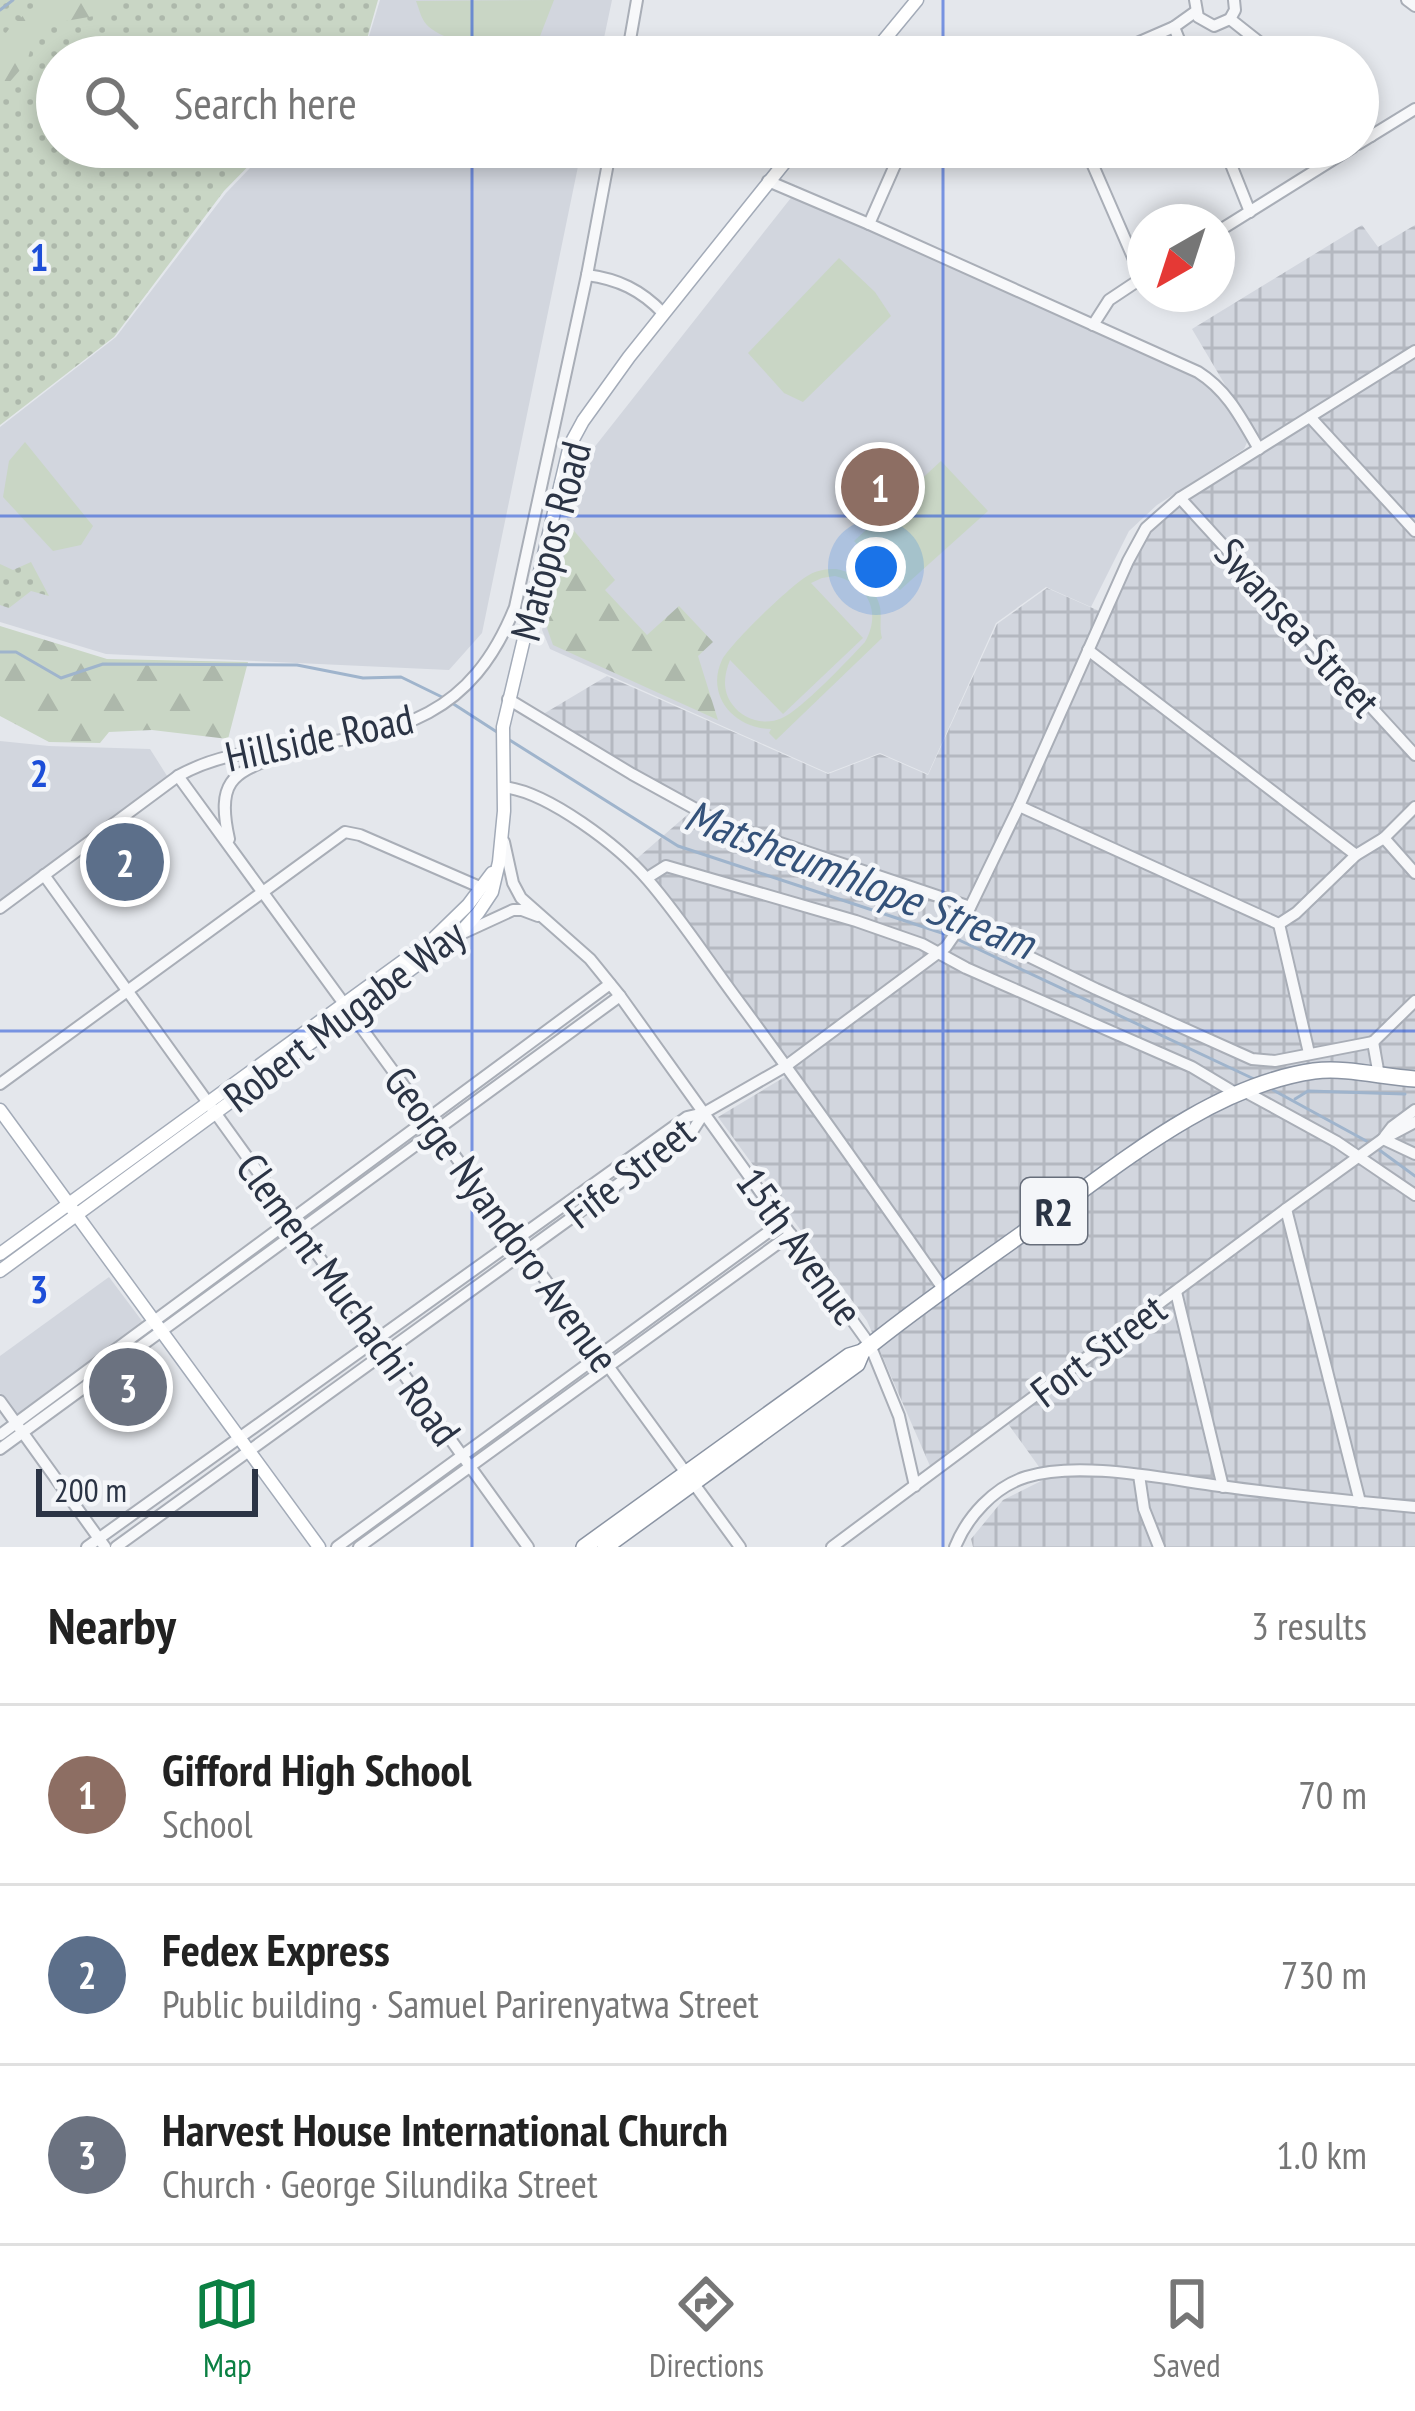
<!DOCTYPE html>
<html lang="en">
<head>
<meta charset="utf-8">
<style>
  :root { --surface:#fff; --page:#f2f2f2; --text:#222; --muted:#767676; --line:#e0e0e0; --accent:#0b8043 }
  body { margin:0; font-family:"PT Sans Narrow",sans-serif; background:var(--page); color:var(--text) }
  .compass { position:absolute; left:1127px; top:204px; width:108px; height:108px; border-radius:50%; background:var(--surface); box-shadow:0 6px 18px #0003; rotate:219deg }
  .scale { position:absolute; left:36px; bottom:30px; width:222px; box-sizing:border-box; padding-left:12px; border:6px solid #2b3445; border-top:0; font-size:33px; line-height:42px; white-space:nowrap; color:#2b3445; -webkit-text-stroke:9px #f4f6f9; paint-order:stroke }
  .you { position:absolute; left:876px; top:567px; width:42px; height:42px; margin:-30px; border:9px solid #fff; border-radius:50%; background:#1a73e8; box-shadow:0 0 0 18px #1a73e833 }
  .badge { display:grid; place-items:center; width:78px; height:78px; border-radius:50%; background:var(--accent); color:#fff; font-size:39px; font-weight:700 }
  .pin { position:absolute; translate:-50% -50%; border:6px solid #fff; box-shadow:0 3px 12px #0006 }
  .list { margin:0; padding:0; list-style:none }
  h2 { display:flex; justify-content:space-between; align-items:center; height:156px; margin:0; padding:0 48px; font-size:51px }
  h2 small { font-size:39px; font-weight:400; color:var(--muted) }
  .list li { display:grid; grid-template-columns:78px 1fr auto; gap:36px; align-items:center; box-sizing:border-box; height:180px; padding:0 48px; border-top:3px solid var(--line) }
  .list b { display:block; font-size:45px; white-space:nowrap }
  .list p { margin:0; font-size:39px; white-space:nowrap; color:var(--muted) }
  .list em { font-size:39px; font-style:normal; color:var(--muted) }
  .icon { flex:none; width:66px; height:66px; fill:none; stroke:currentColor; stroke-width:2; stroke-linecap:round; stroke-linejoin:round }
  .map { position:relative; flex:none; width:1415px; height:1547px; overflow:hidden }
  .search { position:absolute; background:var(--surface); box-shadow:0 6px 18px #0003; left:36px; right:36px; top:36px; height:132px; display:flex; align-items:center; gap:30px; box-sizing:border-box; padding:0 42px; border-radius:66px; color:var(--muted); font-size:45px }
  .sheet { height:696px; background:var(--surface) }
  nav { display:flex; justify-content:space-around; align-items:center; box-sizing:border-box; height:168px; border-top:3px solid var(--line); background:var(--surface); font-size:33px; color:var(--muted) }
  nav a { display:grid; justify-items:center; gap:6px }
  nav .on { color:var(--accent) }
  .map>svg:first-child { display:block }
  .built { fill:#d2d6de }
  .industrial { fill:url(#industrial-grid) }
  .grass { fill:url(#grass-dots) }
  .forest { fill:url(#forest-firs) }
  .green { fill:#c9d6c5; fill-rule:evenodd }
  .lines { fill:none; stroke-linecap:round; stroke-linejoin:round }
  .stream { stroke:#9fb4cc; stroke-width:3 }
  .minor-casing { stroke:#a9aeb7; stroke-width:14 }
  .major-casing { stroke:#a3abb8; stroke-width:15 }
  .highway-casing { stroke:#8b94a3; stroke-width:18 }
  .minor { stroke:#f7f8fa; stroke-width:10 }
  .major { stroke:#fff; stroke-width:12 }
  .highway { stroke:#fff; stroke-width:15 }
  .grid { fill:none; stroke:#1d4ed8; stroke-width:3; stroke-opacity:0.55 }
  .labels { text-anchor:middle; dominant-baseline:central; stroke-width:9; stroke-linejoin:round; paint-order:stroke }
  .shield { fill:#f4f6f9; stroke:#676e7b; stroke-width:3 }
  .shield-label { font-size:39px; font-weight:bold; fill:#2b3445 }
  .street-label { font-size:42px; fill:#2b3445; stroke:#f4f6f9 }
  .water-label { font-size:45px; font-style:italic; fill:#34527a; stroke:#f4f6f9 }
  .grid-label { font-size:39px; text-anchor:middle; font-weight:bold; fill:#1d4ed8; stroke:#f4f6f9; stroke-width:9; stroke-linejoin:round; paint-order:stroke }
</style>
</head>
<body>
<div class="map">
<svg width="1415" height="1547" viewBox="0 0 1415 1547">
  <defs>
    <pattern id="industrial-grid" width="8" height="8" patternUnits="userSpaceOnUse" patternTransform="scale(3)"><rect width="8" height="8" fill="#d2d6de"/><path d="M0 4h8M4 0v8" fill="none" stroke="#b4b8c0"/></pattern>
    <pattern id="grass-dots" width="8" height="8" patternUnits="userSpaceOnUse" patternTransform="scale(3)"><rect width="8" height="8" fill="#c9d6c5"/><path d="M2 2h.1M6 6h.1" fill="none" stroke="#adb8ab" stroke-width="1.8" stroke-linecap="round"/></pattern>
    <pattern id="forest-firs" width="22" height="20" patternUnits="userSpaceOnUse" patternTransform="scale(3)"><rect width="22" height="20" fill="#c9d6c5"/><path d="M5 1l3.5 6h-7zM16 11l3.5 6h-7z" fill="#adb8ab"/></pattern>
  </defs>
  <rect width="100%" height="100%" fill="#e4e7ec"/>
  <g class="built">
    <polygon points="380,0 612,0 600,57 356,57 366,46"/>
    <polygon points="270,147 582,147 482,633 449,670 106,654 0,622 0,427 116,337 226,193"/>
    <polygon points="794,194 1196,375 1226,401 1248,440 1244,449 1157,505 1129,531 1091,607 1046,587 996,623 928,774 880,753 828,773 550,649 542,630 578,468"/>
    <polygon points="0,741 49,746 150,749 169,779 0,904"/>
    <polygon points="109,1277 145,1325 18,1417 0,1393 0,1356"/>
  </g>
  <polygon class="industrial" points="1362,225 1378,247 1415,225 1415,1547 973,1547 971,1539 1003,1500 1047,1478 1001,1414 930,1466 867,1321 718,1117 788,1075 633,862 695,808 540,716 607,676 828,774 880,754 928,775 997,624 1047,588 1106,614 1148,531 1186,498 1263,449 1192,329"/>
  <g class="grass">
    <polygon points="0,0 378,0 365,46 354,57 57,57 57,147 267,147 224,191 114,337 0,425"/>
    <polygon points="31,562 49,596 31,591 9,608 0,605 0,564 13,570"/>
  </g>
  <g class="forest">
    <polygon points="42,0 118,0 94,16 66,21 35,32 27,62 0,93 0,41 12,25"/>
    <polygon points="571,527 615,580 605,590 647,635 679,606 713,642 698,656 718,720 553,645 547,628"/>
    <polygon points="0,626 107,659 248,662 228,739 152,730 109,732 100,743 49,742 0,716"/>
  </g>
  <g class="green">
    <path d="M554,0L537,44C513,54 449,45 429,27C421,20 420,11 416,1Z"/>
    <polygon points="839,258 875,292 891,316 803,402 784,393 748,353"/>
    <polygon points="25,442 93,526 81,545 53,551 3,497 9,461"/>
    <polygon points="941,461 988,511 900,590 854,541"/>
    <path d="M836,569C857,573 875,585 880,607C882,618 879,628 882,638L776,740L769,733L771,729C735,729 705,696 722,660C730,644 792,584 809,575C817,570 826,569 836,569ZM835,576C868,584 882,612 865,642C849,659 801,710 782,718C765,726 743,720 732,704C722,690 724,675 730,660L783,714L863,638L811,583L822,578Z"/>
  </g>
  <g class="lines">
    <g class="stream">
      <polyline points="0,10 13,0"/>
      <polyline points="0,652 16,652 61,678 103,664 297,665 363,678 401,677 444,698"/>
      <polyline points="452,703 500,734"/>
      <polyline points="508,739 678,846 951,936"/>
      <polyline points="959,940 1254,1079"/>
      <polyline points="1273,1090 1370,1143"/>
      <polyline points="1295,1099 1308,1091 1405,1094"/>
      <polyline points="1378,1149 1415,1176"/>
    </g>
    <g class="minor-casing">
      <g id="minor">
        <polyline points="1195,0 1198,17 1214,26 1230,19 1235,10 1234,0"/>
        <polyline points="1407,0 1415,6"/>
        <polyline points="1230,19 1278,57"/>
        <polyline points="1174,27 1186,57"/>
        <polyline points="627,57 637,0"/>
        <polyline points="1105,57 1174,27 1195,12"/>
        <polyline points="1358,122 1371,136"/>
        <polyline points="1358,144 1415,109"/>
        <polyline points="1085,147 1142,278"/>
        <polyline points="1224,147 1250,212"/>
        <path d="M768,181L869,224L1198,372C1228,391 1241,418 1259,449"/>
        <polyline points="869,224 899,156 906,147"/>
        <polyline points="1217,232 1353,147"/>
        <path d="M587,275C618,279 641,290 663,313"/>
        <polyline points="1093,325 1109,300 1145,276"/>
        <polyline points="1310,417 1415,531"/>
        <polyline points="1180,498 1415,755"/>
        <polyline points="1088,650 1356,855"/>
        <polyline points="508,699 632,774 721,823 970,907"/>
        <polyline points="178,776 740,1547"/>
        <path d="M504,787C548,792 619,846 648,880C680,917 707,959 736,998C807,1094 876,1192 944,1290"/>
        <polyline points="1019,806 1279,924 1296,913 1356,855 1384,838 1415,807"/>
        <polyline points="1384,838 1415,873"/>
        <path d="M229,839C214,773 239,773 289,751"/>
        <polyline points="504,842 513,883 521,898 590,959 620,996 870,1345 899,1416 915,1486"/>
        <polyline points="44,875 528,1547"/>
        <polyline points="647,878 666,866 856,921 922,944 966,968 1192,1067 1237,1094"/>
        <path d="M0,908L178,776C218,754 251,752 294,747C402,733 471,716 515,607L587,275L611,147"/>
        <polyline points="962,924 1096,989 1252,1059 1275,1061 1373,1042"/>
        <polyline points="1279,924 1309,1053"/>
        <polyline points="461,934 513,910 522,910 538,916"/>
        <polyline points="1373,1042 1415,1001"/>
        <polyline points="1373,1042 1378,1070"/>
        <polyline points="0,1084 345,832 360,835 482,888"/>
        <polyline points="1244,1091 1337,1142 1415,1195"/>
        <polyline points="1385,1136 1392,1127 1415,1110"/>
        <polyline points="1383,1139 1415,1154"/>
        <polyline points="1286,1209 1360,1502"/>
        <polyline points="1176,1292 1223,1487"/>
        <polyline points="0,1401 105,1547"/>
        <polyline points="0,1435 610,984"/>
        <polyline points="0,1449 620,996"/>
        <polyline points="1139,1475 1144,1509 1159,1547"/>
        <polyline points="87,1547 687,1117 704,1113 786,1066 946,947 962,924 1019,806 1128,561 1146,528 1180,498 1415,351"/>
        <polyline points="116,1547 693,1130 704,1113"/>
        <polyline points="337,1547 782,1222"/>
        <polyline points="359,1547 791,1234"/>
        <polyline points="832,1547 1286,1209 1383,1139 1415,1122"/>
        <path d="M955,1547C967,1517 994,1487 1026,1477C1079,1460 1165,1479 1220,1486C1285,1495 1350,1501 1415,1507"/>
      </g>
    </g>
    <g class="major-casing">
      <g id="major">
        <polyline points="870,57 917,0"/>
        <polyline points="0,1110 319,1547"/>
        <polyline points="0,1254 432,940 468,905 492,873"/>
        <polyline points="0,1271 459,934 478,913 492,892 499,862 504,811 503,727 570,445 583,421 629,357 797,147"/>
      </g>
    </g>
    <g class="highway-casing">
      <g id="highway">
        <path d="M584,1547L849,1356L862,1352C917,1307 976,1267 1033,1226C1116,1167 1210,1086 1314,1071C1347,1067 1382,1077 1415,1079"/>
        <polyline points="605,1547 857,1364 862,1352"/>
      </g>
    </g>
    <use href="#minor" class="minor"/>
    <use href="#major" class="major"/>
    <use href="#highway" class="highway"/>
  </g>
  <path class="grid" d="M472,0V57M943,0V57M472,147V1547M943,147V1547M0,516H1415M0,1031H1415"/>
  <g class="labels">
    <rect class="shield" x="1021" y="1178" width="66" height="66" rx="9"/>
    <g class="shield-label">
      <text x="1054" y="1211">R2</text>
    </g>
    <g class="street-label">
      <text transform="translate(550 541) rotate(-75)">Matopos Road</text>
      <text transform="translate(1298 627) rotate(48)">Swansea Street</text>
      <text transform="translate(319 737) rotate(-12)">Hillside Road</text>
      <text transform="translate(344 1015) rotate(-37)">Robert Mugabe Way</text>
      <text transform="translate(629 1172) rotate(-38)">Fife Street</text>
      <text transform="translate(502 1219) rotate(54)">George Nyandoro Avenue</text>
      <text transform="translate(800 1246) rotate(54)">15th Avenue</text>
      <text transform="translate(349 1299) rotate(54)">Clement Muchachi Road</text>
      <text transform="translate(1098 1350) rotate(-37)">Fort Street</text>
    </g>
    <g class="water-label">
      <text transform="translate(860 878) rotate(21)">Matsheumhlope Stream</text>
    </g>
  </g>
  <g class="grid-label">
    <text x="39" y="271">1</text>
    <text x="39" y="787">2</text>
    <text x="39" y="1303">3</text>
  </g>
</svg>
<svg class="compass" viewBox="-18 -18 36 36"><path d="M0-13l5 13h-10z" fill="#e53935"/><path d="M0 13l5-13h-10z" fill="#767676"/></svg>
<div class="scale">200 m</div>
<div class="you"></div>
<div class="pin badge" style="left:880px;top:487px;background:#8d6e63">1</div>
<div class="pin badge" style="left:125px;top:862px;background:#5c6f8a">2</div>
<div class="pin badge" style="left:128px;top:1387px;background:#6b7280">3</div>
<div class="search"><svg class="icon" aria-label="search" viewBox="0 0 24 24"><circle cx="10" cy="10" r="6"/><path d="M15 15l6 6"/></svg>Search here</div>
</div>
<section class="sheet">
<h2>Nearby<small>3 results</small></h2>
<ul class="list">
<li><span class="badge" style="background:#8d6e63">1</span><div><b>Gifford High School</b><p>School</p></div><em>70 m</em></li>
<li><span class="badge" style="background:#5c6f8a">2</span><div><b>Fedex Express</b><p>Public building · Samuel Parirenyatwa Street</p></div><em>730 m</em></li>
<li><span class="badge" style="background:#6b7280">3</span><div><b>Harvest House International Church</b><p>Church · George Silundika Street</p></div><em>1.0 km</em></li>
</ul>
</section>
<nav>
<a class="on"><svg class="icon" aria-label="map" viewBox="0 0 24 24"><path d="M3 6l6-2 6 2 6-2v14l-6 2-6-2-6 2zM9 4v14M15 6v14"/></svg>Map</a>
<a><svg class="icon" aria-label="directions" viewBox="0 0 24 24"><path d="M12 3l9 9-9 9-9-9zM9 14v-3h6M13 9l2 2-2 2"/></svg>Directions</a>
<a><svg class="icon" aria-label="saved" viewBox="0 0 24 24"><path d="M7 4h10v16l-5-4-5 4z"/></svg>Saved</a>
</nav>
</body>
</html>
